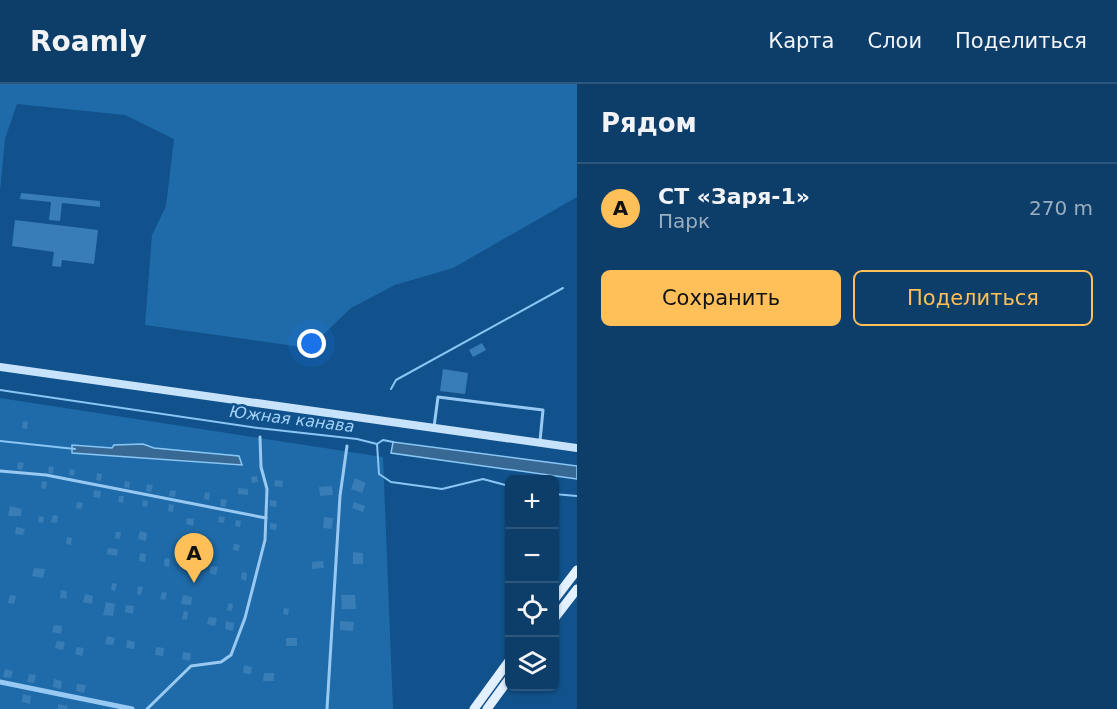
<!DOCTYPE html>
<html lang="ru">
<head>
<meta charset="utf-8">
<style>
  :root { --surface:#0d3e69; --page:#16456f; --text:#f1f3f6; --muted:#9aaec0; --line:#2d577d; --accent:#ffbf59 }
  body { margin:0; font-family:"DejaVu Sans",sans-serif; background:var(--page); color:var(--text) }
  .controls { position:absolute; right:18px; bottom:18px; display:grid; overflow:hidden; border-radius:9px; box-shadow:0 2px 4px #0004 }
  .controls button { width:54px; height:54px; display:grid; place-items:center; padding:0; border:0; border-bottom:2px solid var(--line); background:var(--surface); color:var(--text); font:30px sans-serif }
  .you { position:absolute; left:312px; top:260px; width:21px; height:21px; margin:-15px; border:4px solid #fff; border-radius:50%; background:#1a73e8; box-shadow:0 0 0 9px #1a73e833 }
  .badge { display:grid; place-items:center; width:39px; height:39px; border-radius:50%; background:var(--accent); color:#111; font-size:20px; font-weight:700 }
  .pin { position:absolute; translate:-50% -50px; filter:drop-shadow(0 2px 3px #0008) }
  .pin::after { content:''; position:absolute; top:32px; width:21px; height:18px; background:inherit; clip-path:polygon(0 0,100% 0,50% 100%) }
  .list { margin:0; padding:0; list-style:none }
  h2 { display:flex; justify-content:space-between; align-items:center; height:78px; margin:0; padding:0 24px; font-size:26px }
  h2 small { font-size:20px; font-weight:400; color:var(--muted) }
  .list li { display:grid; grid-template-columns:39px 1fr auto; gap:18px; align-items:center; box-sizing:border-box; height:90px; padding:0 24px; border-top:2px solid var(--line) }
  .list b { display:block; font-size:22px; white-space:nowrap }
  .list p { margin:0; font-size:20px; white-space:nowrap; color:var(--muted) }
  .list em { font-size:20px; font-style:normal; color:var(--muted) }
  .actions { display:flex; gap:12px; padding:18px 24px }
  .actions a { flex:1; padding:14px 0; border:2px solid var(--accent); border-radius:9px; text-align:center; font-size:21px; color:var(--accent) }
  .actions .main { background:var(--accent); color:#111 }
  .icon { flex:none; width:33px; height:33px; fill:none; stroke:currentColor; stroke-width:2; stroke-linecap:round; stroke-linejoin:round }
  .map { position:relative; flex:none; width:577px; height:625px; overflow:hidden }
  header { display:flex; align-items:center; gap:36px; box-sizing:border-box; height:84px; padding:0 30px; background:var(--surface); border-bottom:2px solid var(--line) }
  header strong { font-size:28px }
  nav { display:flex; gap:33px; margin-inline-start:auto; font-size:21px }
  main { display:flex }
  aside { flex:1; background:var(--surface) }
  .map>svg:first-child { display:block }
  .green { fill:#1f6ba9 }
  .water { fill:#386994; stroke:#89c6f5; stroke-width:1.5 }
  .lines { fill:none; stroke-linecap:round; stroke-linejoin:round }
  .stream { stroke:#89c6f5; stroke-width:2 }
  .building { fill:#397db6 }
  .lane { stroke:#98c9f2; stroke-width:3 }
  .street { stroke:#98c9f2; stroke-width:5 }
  .secondary { stroke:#c7e3fc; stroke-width:8 }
  .primary { stroke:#e3f0ff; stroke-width:9 }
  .labels { text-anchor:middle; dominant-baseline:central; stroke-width:5; stroke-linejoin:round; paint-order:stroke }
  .water-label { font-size:16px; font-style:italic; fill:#a4d3f9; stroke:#11528c }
</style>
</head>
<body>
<header>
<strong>Roamly</strong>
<nav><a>Карта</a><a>Слои</a><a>Поделиться</a></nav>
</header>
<main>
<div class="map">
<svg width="577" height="625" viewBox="0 0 577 625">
  <rect width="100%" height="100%" fill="#11528c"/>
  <g class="green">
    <polygon points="0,0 577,0 577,113 453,184 395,201 351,224 309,264 145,241 152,151 166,122 174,55 125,31 17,20 5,55 0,107"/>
    <polygon points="0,314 383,373 393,625 0,625"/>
  </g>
  <g class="water">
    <polygon points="393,358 577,382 577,395 391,369"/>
    <polygon points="143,360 154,364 239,372 242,381 72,369 72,361 112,364 114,361"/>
  </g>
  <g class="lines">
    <g class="stream">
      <polyline points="391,305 396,296 563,204"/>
      <polyline points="0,306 258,344 357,355 377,360 383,356 393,358"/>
      <polyline points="0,357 75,365"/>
      <polyline points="377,360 379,390 391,398 442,405 483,395 509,402"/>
      <polyline points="554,410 577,412"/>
    </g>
  </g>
  <g class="building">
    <polygon points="21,109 100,117 100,123 62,119 60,137 49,136 51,118 20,115"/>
    <polygon points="15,136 98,146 94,180 62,176 61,183 52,182 54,168 12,162"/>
    <polygon points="482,259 486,266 473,273 469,266"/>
    <polygon points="443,285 468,289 465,310 440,307"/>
    <polygon points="23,337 28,338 27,345 22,344"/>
    <polygon points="18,378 24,379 22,386 17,385"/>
    <polygon points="49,382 54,383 53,390 48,389"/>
    <polygon points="70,385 75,386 74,392 69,391"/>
    <polygon points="97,389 102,390 101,397 96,396"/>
    <polygon points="257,392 258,398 252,399 251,393"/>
    <polygon points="355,394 366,399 362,409 351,405"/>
    <polygon points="275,396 283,397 282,403 274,402"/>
    <polygon points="42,397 47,398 46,405 41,404"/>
    <polygon points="125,397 130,398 129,404 124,403"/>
    <polygon points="147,400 153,401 151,408 146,407"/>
    <polygon points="332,402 333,411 320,412 319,403"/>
    <polygon points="238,404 248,405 248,411 238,410"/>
    <polygon points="94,406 101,407 100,414 93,413"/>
    <polygon points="170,406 176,407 175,413 169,412"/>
    <polygon points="205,408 210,409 209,416 204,415"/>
    <polygon points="119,412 124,412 123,419 118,418"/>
    <polygon points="221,415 227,416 225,423 220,422"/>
    <polygon points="143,416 148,417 147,423 142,422"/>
    <polygon points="270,416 277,417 276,423 269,422"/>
    <polygon points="77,418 83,419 81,425 76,424"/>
    <polygon points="354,418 365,422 363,428 352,424"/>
    <polygon points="169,420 174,421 173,428 168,427"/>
    <polygon points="10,422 22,425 21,432 8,432"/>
    <polygon points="53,431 58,432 57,439 51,438"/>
    <polygon points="39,432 44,433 43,439 38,438"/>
    <polygon points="219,432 225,433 224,439 218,438"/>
    <polygon points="324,433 333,434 332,445 323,444"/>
    <polygon points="187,434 194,435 193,442 186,440"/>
    <polygon points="236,436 241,437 240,443 235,442"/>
    <polygon points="270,439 277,440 276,446 270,445"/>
    <polygon points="16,443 25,445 23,451 15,450"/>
    <polygon points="140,447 147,449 146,457 138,455"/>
    <polygon points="116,448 121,448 120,455 115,454"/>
    <polygon points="67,453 72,454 71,461 66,460"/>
    <polygon points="190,460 200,462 198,469 188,467"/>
    <polygon points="234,460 240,461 238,467 233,466"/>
    <polygon points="108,464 118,465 117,472 107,470"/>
    <polygon points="353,468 363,469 363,480 353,480"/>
    <polygon points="140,469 146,470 145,478 139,477"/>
    <polygon points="165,474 170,475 169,483 164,482"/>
    <polygon points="191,477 195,478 194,486 189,485"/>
    <polygon points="323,477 324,484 312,485 312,478"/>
    <polygon points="211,482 218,483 216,491 209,489"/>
    <polygon points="34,484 45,485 43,494 32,492"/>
    <polygon points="242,488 247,489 246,497 241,495"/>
    <polygon points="112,499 117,500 115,507 111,506"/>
    <polygon points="138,502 143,503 141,511 137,510"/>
    <polygon points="61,506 67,508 66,515 60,514"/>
    <polygon points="162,508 167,509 165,516 160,515"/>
    <polygon points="85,510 93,512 92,520 83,518"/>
    <polygon points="10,511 16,512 14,520 8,519"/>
    <polygon points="183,511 192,513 191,521 181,520"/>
    <polygon points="341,511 355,511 356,525 342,525"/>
    <polygon points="106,518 115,520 113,532 103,531"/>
    <polygon points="229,519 233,520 232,527 227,526"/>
    <polygon points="126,521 134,522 133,530 125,528"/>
    <polygon points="284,524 289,525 288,531 283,530"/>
    <polygon points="184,527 188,528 187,536 182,535"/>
    <polygon points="209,533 217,534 215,542 207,540"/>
    <polygon points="226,537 234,539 233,547 225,545"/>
    <polygon points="340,537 354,538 353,547 340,546"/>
    <polygon points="54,541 62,542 61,550 52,548"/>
    <polygon points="107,552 115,554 113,561 105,560"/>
    <rect x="286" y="554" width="11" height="8"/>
    <polygon points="127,556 135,558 134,565 126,564"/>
    <polygon points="57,557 65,558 63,566 55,564"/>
    <polygon points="77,563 84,564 82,572 75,570"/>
    <polygon points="156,563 164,564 163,572 155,571"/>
    <polygon points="183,568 191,569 190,577 182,575"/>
    <polygon points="244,581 252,583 251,590 243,589"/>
    <polygon points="5,585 13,587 11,594 3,593"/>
    <polygon points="264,589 274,589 274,597 263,597"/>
    <polygon points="29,590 36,591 34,599 27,598"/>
    <polygon points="54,595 62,597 61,605 53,603"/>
    <polygon points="77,600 86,601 84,609 76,607"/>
    <polygon points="23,610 31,612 30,620 22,618"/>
    <polygon points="58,620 68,622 67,625 58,625"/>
  </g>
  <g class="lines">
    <g class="lane">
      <polyline points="434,343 438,313 543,326 540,357"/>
      <polyline points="0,387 46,391 266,434"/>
      <polyline points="147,625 191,582 221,578 231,571 245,534 265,456 267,405 261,383 260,353"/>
      <polyline points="327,625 340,412 347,362"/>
    </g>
    <polyline class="street" points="0,598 132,625"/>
    <polyline class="secondary" points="0,283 577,364"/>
    <g class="primary">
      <polyline points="554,516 577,486"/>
      <polyline points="554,535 577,505"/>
      <polyline points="474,625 509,577"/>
      <polyline points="487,625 509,595"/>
    </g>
  </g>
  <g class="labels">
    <g class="water-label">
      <text transform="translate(292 335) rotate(7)">Южная канава</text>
    </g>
  </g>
</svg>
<div class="controls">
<button>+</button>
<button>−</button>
<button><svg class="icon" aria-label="locate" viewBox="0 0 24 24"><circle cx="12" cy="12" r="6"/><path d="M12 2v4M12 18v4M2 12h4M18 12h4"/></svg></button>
<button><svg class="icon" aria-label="layers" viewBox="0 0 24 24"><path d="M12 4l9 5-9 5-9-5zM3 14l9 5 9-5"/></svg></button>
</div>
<div class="you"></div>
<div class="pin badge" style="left:194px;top:499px">A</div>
</div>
<aside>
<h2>Рядом<small></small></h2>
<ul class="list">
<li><span class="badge">A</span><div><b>СТ «Заря-1»</b><p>Парк</p></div><em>270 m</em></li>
</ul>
<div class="actions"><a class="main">Сохранить</a><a>Поделиться</a></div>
</aside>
</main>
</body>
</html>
